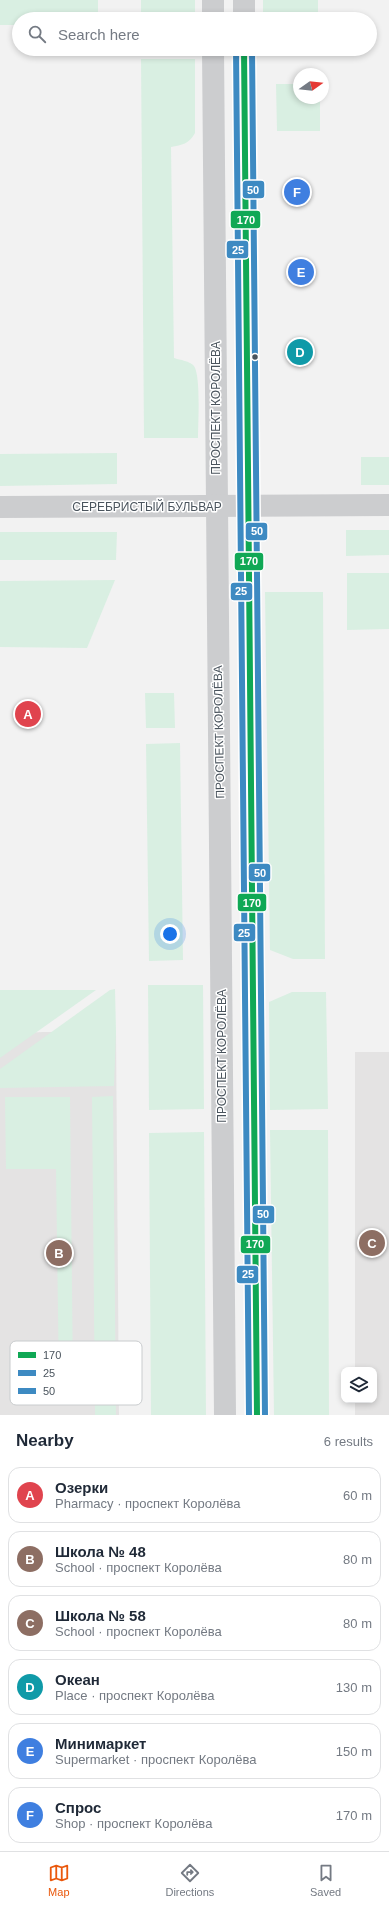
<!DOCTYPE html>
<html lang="en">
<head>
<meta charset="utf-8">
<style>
  :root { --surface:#fff; --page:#f6f6f7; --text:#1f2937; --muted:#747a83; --line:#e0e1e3; --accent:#ea580c }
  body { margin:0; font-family:Helvetica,sans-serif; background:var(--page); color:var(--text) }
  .controls { position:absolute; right:12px; bottom:12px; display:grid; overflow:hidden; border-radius:8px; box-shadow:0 2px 6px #0003 }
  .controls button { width:36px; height:36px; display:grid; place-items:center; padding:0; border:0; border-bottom:1px solid var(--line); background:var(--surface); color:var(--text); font:20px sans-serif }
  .compass { position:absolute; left:293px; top:68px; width:36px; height:36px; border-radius:50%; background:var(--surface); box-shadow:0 2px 6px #0003; rotate:75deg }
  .you { position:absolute; left:170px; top:934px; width:14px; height:14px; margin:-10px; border:3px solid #fff; border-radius:50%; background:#1a73e8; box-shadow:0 0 0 6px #1a73e833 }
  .badge { display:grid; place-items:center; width:26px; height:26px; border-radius:50%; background:var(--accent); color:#fff; font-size:13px; font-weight:700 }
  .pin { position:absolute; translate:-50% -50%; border:2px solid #fff; box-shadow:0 1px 4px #0006 }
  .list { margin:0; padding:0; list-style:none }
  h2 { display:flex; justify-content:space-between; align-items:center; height:52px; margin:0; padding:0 16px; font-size:17px }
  h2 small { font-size:13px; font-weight:400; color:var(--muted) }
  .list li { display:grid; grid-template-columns:26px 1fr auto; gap:12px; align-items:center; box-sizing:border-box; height:56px; margin:0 8px 8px; padding:0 8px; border:1px solid var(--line); border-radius:12px }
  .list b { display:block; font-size:15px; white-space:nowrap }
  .list p { margin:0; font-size:13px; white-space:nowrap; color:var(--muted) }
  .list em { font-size:13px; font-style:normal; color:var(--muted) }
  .icon { flex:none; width:22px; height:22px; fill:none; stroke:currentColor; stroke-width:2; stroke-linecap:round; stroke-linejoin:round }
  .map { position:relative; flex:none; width:389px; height:1415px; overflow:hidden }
  .search { position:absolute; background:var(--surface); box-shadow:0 2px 6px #0003; left:12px; right:12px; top:12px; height:44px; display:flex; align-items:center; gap:10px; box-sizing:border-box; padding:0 14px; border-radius:22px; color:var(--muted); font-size:15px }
  .sheet { height:436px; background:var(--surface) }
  nav { display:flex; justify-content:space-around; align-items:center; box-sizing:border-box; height:56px; border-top:1px solid var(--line); background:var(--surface); font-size:11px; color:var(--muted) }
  nav a { display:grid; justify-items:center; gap:2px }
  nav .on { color:var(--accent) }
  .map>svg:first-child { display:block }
  .education { fill:#e4e3e3 }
  .green { fill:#d9efe2 }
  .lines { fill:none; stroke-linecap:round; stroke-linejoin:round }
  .minor { stroke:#cccdcf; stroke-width:22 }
  .bus-1-casing { stroke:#fff; stroke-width:9 }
  .bus-2-casing { stroke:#fff; stroke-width:9 }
  .bus-3-casing { stroke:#fff; stroke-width:9 }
  .bus-1 { stroke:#10a855; stroke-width:6 }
  .bus-2 { stroke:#3d8ac2; stroke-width:6 }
  .bus-3 { stroke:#3d8ac2; stroke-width:6 }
  .bus-dot { fill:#4a545d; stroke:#fff; stroke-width:1.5 }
  .labels { text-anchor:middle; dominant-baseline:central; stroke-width:3; stroke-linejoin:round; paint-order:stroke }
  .street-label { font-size:12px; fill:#4a545d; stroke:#fff }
  .key { fill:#fff; stroke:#c9ccce; stroke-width:1 }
  .key-label { font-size:11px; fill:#4a545d }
  .line-badge { stroke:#fff; stroke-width:1.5 }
  .badge-label { font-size:11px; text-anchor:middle; font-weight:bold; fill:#fff }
</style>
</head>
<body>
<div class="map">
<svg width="389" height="1415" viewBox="0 0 389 1415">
  <rect width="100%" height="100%" fill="#f2f2f2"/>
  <g class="education">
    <polygon points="43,1032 116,1032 119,1415 0,1415 0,1034"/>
    <polygon points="355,1052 389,1052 389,1415 355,1415 355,1400 374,1400 374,1370 355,1370"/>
  </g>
  <g class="green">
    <polygon points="0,0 98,0 98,19 19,19 19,25 0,25"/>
    <rect x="141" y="0" width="54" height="19"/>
    <rect x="263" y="0" width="55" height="19"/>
    <polygon points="264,49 319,49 319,53 264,54"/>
    <path d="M141,59H195V133C189,144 182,145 171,147L174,358C180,360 190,361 194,366C201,376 198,424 198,438H144Z"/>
    <polygon points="276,84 299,84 299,98 320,98 320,131 277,131"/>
    <polygon points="117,453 117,484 0,486 0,454"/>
    <rect x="361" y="457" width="28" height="28"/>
    <polygon points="346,530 389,530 389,555 346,556"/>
    <polygon points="0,532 117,532 116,560 0,560"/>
    <polygon points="347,573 389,573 389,629 347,630"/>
    <polygon points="115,580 87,648 0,647 0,581"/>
    <polygon points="265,592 323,592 325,959 293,959 270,950"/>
    <polygon points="145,693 174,693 175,728 146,728"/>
    <polygon points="180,743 183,960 149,961 146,744"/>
    <polygon points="148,985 203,985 204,1109 149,1110"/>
    <polygon points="115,989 116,1032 114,1086 0,1088 0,1069 110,990"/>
    <polygon points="0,990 96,990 0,1058"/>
    <polygon points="292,992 326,992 328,1109 270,1110 269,1002"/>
    <polygon points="113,1096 116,1415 95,1415 92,1097"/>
    <polygon points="5,1097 70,1097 73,1383 59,1383 56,1169 6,1169"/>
    <polygon points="270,1130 328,1130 329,1415 274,1415"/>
    <polygon points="204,1132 206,1415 151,1415 149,1133"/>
  </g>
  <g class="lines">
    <g class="minor">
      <polyline points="213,0 213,19"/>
      <polyline points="244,0 244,19"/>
      <polyline points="213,49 225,1415"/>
      <polyline points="244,49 257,1415"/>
      <polyline points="0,507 389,505"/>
    </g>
    <g class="bus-1-casing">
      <polyline id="bus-1" points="244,49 257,1415"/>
    </g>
    <g class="bus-2-casing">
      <polyline id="bus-2" points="236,49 249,1415"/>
    </g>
    <g class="bus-3-casing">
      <polyline id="bus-3" points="252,49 265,1415"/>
    </g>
    <use href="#bus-1" class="bus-1"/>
    <use href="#bus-2" class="bus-2"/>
    <use href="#bus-3" class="bus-3"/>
  </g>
  <circle class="bus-dot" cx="255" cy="357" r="3.5"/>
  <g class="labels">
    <g class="street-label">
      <text transform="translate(216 408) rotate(-90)">ПРОСПЕКТ КОРОЛЁВА</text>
      <text x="147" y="507">СЕРЕБРИСТЫЙ БУЛЬВАР</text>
      <text transform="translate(219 732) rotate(-91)">ПРОСПЕКТ КОРОЛЁВА</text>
      <text transform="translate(222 1056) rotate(-90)">ПРОСПЕКТ КОРОЛЁВА</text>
    </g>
  </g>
  <rect x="10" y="1341" width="132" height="64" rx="6" class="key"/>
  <rect x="18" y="1352" width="18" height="6" fill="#10a855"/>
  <rect x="18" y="1370" width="18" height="6" fill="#3d8ac2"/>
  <rect x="18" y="1388" width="18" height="6" fill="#3d8ac2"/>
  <g class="key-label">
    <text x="43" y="1359">170</text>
    <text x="43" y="1377">25</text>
    <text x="43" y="1395">50</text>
  </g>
  <g class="line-badge">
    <rect x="242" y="180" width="23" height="19" rx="4" fill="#3d8ac2"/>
    <rect x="230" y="210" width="31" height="19" rx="4" fill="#10a855"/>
    <rect x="226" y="240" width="23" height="19" rx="4" fill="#3d8ac2"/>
    <rect x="245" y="522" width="23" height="19" rx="4" fill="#3d8ac2"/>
    <rect x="234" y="552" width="30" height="19" rx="4" fill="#10a855"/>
    <rect x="230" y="582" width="23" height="19" rx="4" fill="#3d8ac2"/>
    <rect x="248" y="863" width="23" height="19" rx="4" fill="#3d8ac2"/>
    <rect x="237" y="893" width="30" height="19" rx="4" fill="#10a855"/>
    <rect x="233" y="923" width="23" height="19" rx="4" fill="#3d8ac2"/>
    <rect x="252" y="1205" width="23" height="19" rx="4" fill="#3d8ac2"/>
    <rect x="240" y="1235" width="31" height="19" rx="4" fill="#10a855"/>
    <rect x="236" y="1265" width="23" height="19" rx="4" fill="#3d8ac2"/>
  </g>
  <g class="badge-label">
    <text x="253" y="194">50</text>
    <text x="246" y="224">170</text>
    <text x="238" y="254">25</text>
    <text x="257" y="535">50</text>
    <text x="249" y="565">170</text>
    <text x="241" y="595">25</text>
    <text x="260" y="877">50</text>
    <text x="252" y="907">170</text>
    <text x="244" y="937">25</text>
    <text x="263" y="1218">50</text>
    <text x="255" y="1248">170</text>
    <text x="248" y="1278">25</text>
  </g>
</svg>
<div class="controls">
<button><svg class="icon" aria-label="layers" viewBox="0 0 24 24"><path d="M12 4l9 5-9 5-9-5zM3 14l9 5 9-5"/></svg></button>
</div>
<svg class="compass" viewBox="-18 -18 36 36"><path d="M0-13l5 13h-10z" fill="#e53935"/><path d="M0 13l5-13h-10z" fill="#747a83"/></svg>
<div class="you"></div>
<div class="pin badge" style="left:28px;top:714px;background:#e0444e">A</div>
<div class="pin badge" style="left:59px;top:1253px;background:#8d6e63">B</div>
<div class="pin badge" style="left:372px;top:1243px;background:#8d6e63">C</div>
<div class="pin badge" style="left:300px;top:352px;background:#0f9aa8">D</div>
<div class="pin badge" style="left:301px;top:272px;background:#3f7fe0">E</div>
<div class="pin badge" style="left:297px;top:192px;background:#3f7fe0">F</div>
<div class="search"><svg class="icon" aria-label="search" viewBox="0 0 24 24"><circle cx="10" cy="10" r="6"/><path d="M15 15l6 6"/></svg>Search here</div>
</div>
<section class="sheet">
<h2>Nearby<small>6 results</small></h2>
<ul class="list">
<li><span class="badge" style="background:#e0444e">A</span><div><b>Озерки</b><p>Pharmacy · проспект Королёва</p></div><em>60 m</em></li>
<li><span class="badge" style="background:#8d6e63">B</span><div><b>Школа № 48</b><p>School · проспект Королёва</p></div><em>80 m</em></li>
<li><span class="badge" style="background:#8d6e63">C</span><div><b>Школа № 58</b><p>School · проспект Королёва</p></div><em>80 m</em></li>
<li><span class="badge" style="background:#0f9aa8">D</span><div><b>Океан</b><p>Place · проспект Королёва</p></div><em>130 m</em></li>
<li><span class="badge" style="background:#3f7fe0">E</span><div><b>Минимаркет</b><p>Supermarket · проспект Королёва</p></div><em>150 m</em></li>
<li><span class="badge" style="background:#3f7fe0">F</span><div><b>Спрос</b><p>Shop · проспект Королёва</p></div><em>170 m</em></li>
</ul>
</section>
<nav>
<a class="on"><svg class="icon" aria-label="map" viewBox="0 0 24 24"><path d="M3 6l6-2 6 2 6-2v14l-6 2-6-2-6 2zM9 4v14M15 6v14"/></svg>Map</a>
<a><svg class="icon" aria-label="directions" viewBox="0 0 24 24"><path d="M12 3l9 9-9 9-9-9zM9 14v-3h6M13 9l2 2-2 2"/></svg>Directions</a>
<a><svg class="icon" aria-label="saved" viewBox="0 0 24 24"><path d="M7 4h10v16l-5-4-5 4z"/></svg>Saved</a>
</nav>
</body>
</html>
